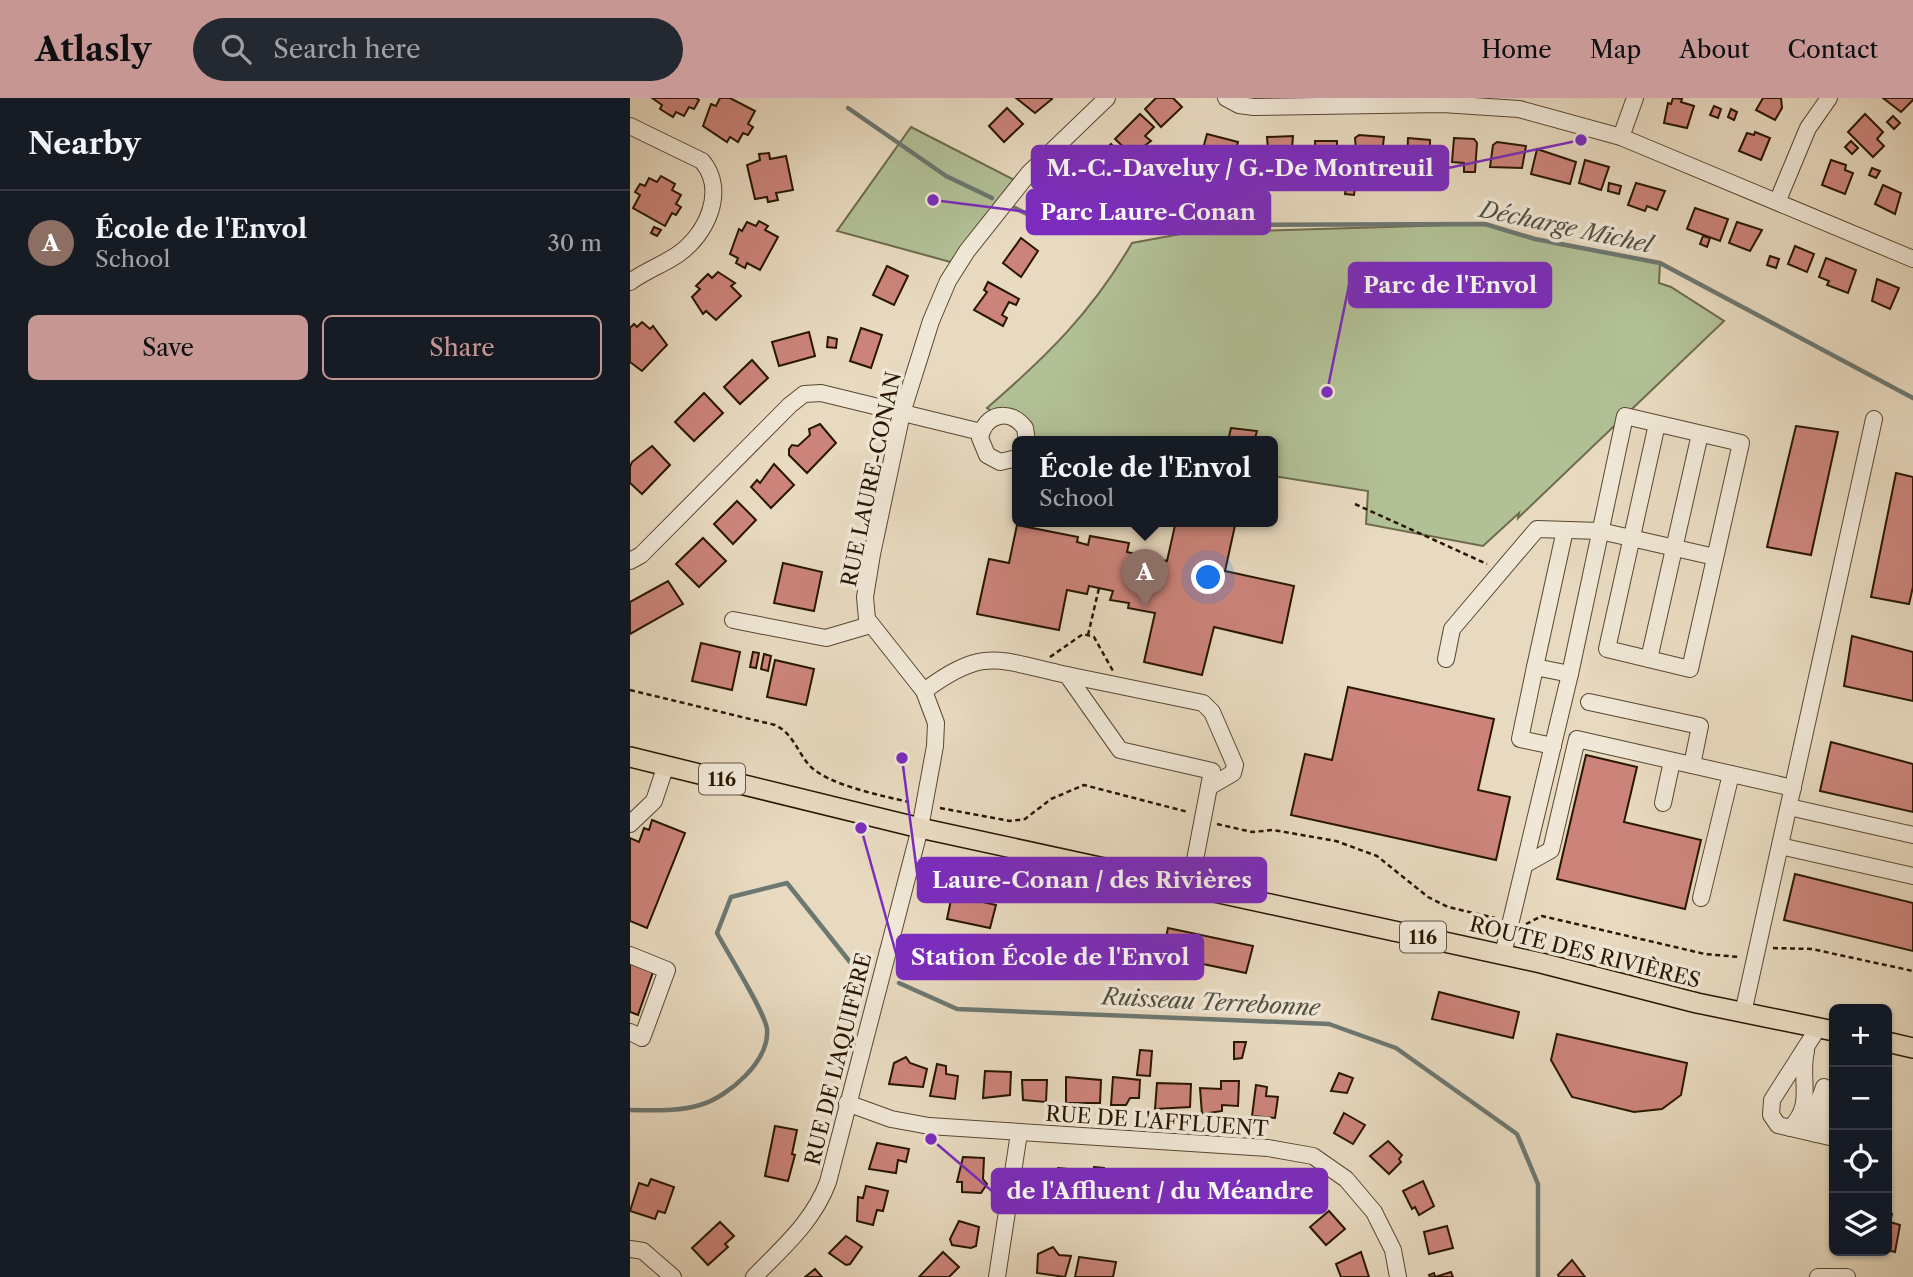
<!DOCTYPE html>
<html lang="en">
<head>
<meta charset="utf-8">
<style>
  :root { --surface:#171b24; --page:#242831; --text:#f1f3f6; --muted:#9ea1a6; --line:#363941; --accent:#c59692 }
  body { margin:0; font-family:"Libre Caslon Text",serif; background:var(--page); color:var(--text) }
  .controls { position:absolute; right:21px; bottom:21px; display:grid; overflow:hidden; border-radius:10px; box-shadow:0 2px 5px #0004 }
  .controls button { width:63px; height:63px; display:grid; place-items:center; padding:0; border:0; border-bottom:2px solid var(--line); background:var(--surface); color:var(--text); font:35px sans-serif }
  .you { position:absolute; left:579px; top:480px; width:24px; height:24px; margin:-18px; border:5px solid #fff; border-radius:50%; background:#1a73e8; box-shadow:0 0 0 10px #1a73e833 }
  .badge { display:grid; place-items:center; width:46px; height:46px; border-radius:50%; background:var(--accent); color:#fff; font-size:23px; font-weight:700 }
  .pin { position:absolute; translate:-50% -58px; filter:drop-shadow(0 2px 4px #0008) }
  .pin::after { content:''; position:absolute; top:37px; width:24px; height:21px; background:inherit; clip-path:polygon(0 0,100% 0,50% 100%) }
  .popup { position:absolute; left:382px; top:338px; width:266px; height:91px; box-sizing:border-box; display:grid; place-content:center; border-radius:10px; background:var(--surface); filter:drop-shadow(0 2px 5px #0005); font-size:23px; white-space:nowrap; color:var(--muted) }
  .popup b { font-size:26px; color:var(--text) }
  .popup::after { content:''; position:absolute; left:50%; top:100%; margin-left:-14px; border:14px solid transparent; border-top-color:var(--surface) }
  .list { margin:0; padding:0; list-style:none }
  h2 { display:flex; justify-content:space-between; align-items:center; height:91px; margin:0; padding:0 28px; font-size:30px }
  h2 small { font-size:23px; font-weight:400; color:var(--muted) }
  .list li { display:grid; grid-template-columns:46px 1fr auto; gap:21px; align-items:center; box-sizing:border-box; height:105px; padding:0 28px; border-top:2px solid var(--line) }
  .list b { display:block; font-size:26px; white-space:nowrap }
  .list p { margin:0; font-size:23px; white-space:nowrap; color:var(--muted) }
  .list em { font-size:23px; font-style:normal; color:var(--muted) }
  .actions { display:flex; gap:14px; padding:21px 28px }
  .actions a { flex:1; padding:16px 0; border:2px solid var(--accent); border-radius:10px; text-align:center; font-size:24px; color:var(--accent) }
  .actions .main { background:var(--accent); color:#111 }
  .icon { flex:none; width:38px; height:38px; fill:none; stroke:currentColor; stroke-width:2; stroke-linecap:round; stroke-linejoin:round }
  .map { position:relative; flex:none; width:1283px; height:1179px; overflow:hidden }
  header { display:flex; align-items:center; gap:42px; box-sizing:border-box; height:98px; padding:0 35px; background:var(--accent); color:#111 }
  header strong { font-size:33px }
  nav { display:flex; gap:38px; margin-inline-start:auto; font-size:24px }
  .search { width:490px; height:63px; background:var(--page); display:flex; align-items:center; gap:18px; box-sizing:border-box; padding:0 24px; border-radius:38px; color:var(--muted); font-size:26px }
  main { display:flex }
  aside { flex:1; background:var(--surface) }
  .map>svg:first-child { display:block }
  .green { fill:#b2c096; stroke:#6d6b4b; stroke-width:2 }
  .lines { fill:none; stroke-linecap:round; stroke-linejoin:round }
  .stream { stroke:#6c7770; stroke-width:4.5 }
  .building { fill:#cc847a; stroke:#281600; stroke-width:2 }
  .minor-casing { stroke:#584730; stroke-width:18 }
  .major-casing { stroke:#281600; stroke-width:22 }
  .path { stroke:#281600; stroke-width:2.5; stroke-dasharray:5 3.5; stroke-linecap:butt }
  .minor { stroke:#f0e7d6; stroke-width:16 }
  .major { stroke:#e8dac0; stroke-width:19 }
  .labels { text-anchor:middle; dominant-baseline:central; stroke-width:7; stroke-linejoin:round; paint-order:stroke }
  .shield { fill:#f0e7d6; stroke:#645540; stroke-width:2 }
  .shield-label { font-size:19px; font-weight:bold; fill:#281600 }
  .street-label { font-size:21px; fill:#281600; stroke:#f0e7d6 }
  .water-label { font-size:23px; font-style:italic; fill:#504f41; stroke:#f0e7d6 }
  .leader { fill:none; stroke:#7b2cbf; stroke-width:2.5 }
  .callout-dot { fill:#7b2cbf; stroke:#f0e7d6; stroke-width:2.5 }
  .callout { fill:#7b2cbf; stroke:#7b2cbf; stroke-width:2.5 }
  .callout-label { font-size:23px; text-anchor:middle; font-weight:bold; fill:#fff }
</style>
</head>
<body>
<header>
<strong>Atlasly</strong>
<div class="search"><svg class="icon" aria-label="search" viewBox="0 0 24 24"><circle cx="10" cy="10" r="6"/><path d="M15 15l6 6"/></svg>Search here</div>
<nav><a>Home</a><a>Map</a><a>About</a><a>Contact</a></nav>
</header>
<main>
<aside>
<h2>Nearby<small></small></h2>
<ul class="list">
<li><span class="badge" style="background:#8d6e63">A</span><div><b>École de l'Envol</b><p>School</p></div><em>30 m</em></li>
</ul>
<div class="actions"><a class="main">Save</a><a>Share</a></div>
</aside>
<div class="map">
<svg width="1283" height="1179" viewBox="0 0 1283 1179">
  <rect width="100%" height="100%" fill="#e8dac0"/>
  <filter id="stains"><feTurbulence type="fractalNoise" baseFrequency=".00286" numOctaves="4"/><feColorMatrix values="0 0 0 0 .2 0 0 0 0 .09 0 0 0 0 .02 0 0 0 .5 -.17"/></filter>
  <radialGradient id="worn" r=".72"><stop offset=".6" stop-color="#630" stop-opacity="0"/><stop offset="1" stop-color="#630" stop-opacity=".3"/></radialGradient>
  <g class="green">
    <polygon points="281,29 390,85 328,166 207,133"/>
    <path d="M855,126L924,146L1030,165L1029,185L1041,189L1094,223L888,420L889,415L853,448L736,426L738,393L643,378V343H415L398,340L357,310C417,258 462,214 502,145L556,135Z"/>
  </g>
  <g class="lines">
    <g class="stream">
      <polyline points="218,10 316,78 362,100"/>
      <polyline points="385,110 403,119 473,133 591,127 855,126 905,141 1030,165 1283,300"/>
      <polyline points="269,885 327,911 699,926 766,950 887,1036 908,1086 908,1179"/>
      <path d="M0,1012C23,1012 47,1014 70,1007C98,999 140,963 137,931C135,914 97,854 87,835L101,799L157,785L220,864"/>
    </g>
  </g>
  <g class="building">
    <polygon points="22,0 66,0 69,2 64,11 59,9 54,18 46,14 43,19 30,11 32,7"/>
    <polygon points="90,0 100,0 125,13 118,26 123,29 118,37 113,35 108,44 100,39 97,44 73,28 81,6 86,8"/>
    <polygon points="386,0 421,0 422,1 405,15"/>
    <polygon points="526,0 543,0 552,9 531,29 515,11"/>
    <polygon points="1043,0 1052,1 1051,4 1064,8 1057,30 1034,25 1038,5 1041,6"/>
    <polygon points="1133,0 1151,0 1152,10 1145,22 1126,12"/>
    <polygon points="1253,0 1283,0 1283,2 1271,14"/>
    <polygon points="1084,8 1091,11 1088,20 1080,17"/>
    <polygon points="377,10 393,26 374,44 359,28"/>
    <polygon points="1101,11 1107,14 1104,22 1098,19"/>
    <polygon points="510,16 524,29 515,38 521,43 502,57 485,41"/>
    <polygon points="1235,16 1253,34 1247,41 1254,48 1243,59 1218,34"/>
    <polygon points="1263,18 1270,25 1264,31 1257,24"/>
    <polygon points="1125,34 1140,40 1131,62 1109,53 1117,35 1124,37"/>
    <polygon points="577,36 608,44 603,62 593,59 592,64 571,58"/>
    <polygon points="729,37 754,39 751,63 727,64 725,40"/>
    <polygon points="663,38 661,64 639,64 637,39"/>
    <polygon points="778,40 800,42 800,62 777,62"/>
    <polygon points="824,40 844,41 847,45 845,74 834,74 834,65 822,64"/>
    <polygon points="685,43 707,43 707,64 686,64"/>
    <polygon points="1221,43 1228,50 1222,56 1215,49"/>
    <polygon points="867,44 896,48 892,70 860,69 863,47"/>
    <polygon points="481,46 494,60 473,81 459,67 471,51 474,53"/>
    <polygon points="907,51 946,64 940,86 901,76"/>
    <rect x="760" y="52" width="6" height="9"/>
    <polygon points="139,55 140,61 156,58 163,92 146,95 148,102 138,104 137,99 125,101 117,67 130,62 129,56"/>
    <rect x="670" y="59" width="7" height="9"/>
    <polygon points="955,62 979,69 971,92 949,85"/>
    <polygon points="1201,62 1216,67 1215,72 1223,75 1215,96 1192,87"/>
    <polygon points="611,64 619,64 619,73 611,74"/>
    <rect x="777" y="65" width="6" height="10"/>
    <polygon points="1242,70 1250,73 1246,80 1239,77"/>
    <polygon points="31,78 45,86 42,92 51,97 46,106 51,109 46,117 42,115 35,128 3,110 10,97 5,94 10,86 15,88 19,80 27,84"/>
    <polygon points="979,85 991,88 989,96 978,93"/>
    <polygon points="1006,85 1035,93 1027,112 1017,108 1015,113 998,107"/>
    <polygon points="1253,87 1271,95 1265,116 1245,106"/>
    <polygon points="716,89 725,90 724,97 715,96"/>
    <polygon points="1065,110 1098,121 1090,143 1057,131"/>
    <polygon points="129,123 138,128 135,132 148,139 130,172 117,165 115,170 106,165 108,160 100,156 109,131 112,133 117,124 126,128"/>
    <polygon points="1107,124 1132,132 1120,153 1099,145"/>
    <polygon points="24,129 31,132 27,138 21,135"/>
    <polygon points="1073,138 1080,140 1077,149 1070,146"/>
    <polygon points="391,140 408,153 391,179 373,165"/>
    <polygon points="1165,148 1184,156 1177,174 1158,166"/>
    <polygon points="1140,158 1149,161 1146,170 1137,167"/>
    <polygon points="1196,160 1226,172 1218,195 1197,187 1199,183 1189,179"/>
    <polygon points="257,168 278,178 264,207 243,197"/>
    <polygon points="88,174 105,185 101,188 111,198 86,222 76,213 73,216 62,199 70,191 66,188 78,176 82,180"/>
    <polygon points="1247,181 1269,190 1260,211 1242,203"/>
    <polygon points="358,184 389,201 386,207 379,204 372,217 377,220 373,228 344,212 357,194 354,192"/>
    <polygon points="12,224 20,231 23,228 37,247 12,273 0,264 0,230 4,226 7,229"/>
    <polygon points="231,230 252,237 241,270 220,263"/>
    <polygon points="179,234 185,258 149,268 142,244"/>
    <polygon points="198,239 207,241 206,250 197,249"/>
    <polygon points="122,262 138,280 110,306 94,289"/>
    <polygon points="74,295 93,315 64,343 45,324"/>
    <polygon points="190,326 206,345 177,375 159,357 159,351 162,347 168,348 180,337 179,331"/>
    <polygon points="1166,328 1208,334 1181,457 1137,449"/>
    <polygon points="601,330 627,333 624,343 598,343"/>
    <polygon points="22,348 40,367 12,396 0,385 0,369 2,364"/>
    <polygon points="144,366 164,387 141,410 121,389 127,382 130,385"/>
    <polygon points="1266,375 1283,379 1283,489 1279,506 1241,499"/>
    <polygon points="107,403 126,422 103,446 84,426"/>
    <polygon points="546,423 606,423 595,473 664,488 652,545 584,529 572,577 514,564 525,515 498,510 499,505 480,502 483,493 459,488 457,496 437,492 429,532 347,516 359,461 379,465 387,427 448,439 447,444 458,447 460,438 499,445 497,454 537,463"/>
    <polygon points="73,440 96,463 69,489 46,466"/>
    <polygon points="153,465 192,474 184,513 144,505"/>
    <polygon points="38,483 53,506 0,536 0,504"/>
    <polygon points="1222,538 1283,554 1283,603 1214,588"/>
    <polygon points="71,545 110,554 102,592 62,583"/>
    <polygon points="123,554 129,555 126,570 120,569"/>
    <polygon points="134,556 141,558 138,573 131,571"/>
    <polygon points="145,562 184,571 176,607 137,599"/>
    <polygon points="718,589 864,621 848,692 880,699 866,762 661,717 675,656 702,662"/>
    <polygon points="1201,644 1283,666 1283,714 1190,693"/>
    <polygon points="956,657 1007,669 994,724 1071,742 1055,811 927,781"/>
    <polygon points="22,722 55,735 17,830 0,823 0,740 9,744 14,730 19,732"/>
    <polygon points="1165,776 1283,805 1283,853 1154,822"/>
    <polygon points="322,797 366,807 360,830 317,821"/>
    <polygon points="538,830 623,848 616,875 568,865 567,869 531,862"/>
    <polygon points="0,865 23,874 8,917 0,914"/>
    <polygon points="809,894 889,914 883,940 802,921"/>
    <polygon points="927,936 1057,965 1051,997 1032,1011 1004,1014 942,999 921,962"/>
    <polygon points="604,944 616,944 612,960 604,961"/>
    <polygon points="510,952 522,953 520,978 507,977"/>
    <polygon points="276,959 280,965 297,971 293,989 259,986 264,965"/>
    <polygon points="307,966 316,968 316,976 328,978 325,1001 300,998"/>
    <polygon points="355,973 381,974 380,997 353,1000"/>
    <polygon points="709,975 723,980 717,995 701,993"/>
    <polygon points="436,979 471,982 470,1005 436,1005"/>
    <polygon points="483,979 510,982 509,1000 500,1000 496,1007 481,1007"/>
    <polygon points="392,982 417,982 416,1004 393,1002"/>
    <polygon points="591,983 609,983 608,1008 592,1007 592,1013 572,1016 570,990 591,991"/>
    <polygon points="527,985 561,986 560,1009 525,1011"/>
    <polygon points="626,987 637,989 636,998 648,999 645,1020 622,1018"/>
    <polygon points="714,1015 735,1027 723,1046 704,1035"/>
    <polygon points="145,1028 167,1032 162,1056 165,1057 158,1083 135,1078"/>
    <polygon points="758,1043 772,1057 769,1061 771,1064 759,1076 740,1058"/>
    <polygon points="247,1045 279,1051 276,1064 268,1062 266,1075 239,1071"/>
    <polygon points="333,1059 354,1060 353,1081 357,1086 351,1095 332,1094 332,1084 327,1084"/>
    <polygon points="464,1069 474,1070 474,1077 491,1081 490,1092 482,1092 482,1109 466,1110 466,1099 455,1099 457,1072 464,1074"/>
    <polygon points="428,1070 447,1072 446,1097 417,1096 420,1074 427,1074"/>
    <polygon points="565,1074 584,1079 583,1097 564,1096"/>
    <polygon points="515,1077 536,1077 535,1105 513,1103 513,1113 498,1112 502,1079 515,1080"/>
    <polygon points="604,1078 610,1078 609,1083 616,1083 615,1087 624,1087 623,1107 591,1105 592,1080 604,1081"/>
    <polygon points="21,1081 44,1089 35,1115 28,1113 25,1121 0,1113 9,1085 18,1088"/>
    <polygon points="646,1081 674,1092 667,1112 662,1111 661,1115 637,1108"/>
    <polygon points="793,1083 804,1108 789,1117 785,1109 782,1111 773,1093"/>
    <polygon points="236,1088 258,1093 253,1113 247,1112 243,1127 227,1123 228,1099 233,1100"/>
    <polygon points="699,1113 715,1131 696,1147 680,1129"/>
    <polygon points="1257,1115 1262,1116 1260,1124 1270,1127 1265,1154 1257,1152"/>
    <polygon points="329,1123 349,1129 346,1148 341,1150 322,1147 320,1141"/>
    <polygon points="90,1124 104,1138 95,1146 98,1149 78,1167 62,1150"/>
    <polygon points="817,1128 823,1150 799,1156 794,1134"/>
    <polygon points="216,1138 232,1149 220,1166 216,1167 199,1155"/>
    <polygon points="423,1149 429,1157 441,1158 435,1179 407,1175 408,1156"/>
    <polygon points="313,1154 329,1169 319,1179 289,1179"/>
    <polygon points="731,1154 739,1179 711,1179 706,1166"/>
    <polygon points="449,1159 486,1164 483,1179 445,1179"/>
    <polygon points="942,1162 955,1179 929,1179 928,1177"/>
    <polygon points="185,1171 192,1179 175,1179"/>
    <polygon points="821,1174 823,1179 800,1179 799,1177 804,1175 805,1179"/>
  </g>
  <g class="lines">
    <g class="minor-casing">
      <g id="minor">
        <polyline points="596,0 609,7 624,9 812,6 889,11 991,39 1283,161"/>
        <path d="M0,28L72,63C97,92 77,137 47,157C32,167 15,173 0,184"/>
        <polyline points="991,39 1005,0"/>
        <polyline points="1148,102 1178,30 1199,0"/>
        <path d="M387,360L370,364L357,357L350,340C355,315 380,310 395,330L397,343"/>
        <polyline points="0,463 11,457 160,307 174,296 191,295 351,334"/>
        <polyline points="103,522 196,540 240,527"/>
        <polyline points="816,561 822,531 907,431 970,433 1085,459"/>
        <polyline points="1019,561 1070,336"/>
        <polyline points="905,569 935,432"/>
        <polyline points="437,577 573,605 582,614 605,667 603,675 579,689"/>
        <path d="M294,593C355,548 367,562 437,577L490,652L582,673L560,788"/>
        <polyline points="959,604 1070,628 1062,667"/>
        <polyline points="923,648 890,641 905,569 940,576"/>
        <polyline points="1033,705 1042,663"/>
        <polyline points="1159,709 1283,737"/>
        <polyline points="0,726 24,703 36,667"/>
        <polyline points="1150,748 1283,778"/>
        <polyline points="896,766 921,752 947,641 1163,690"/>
        <polyline points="1071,800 1101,676"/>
        <polyline points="873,856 940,576 995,318 1111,345 1060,571 977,551 1027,326"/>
        <polyline points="0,857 37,872 12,940 0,934"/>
        <polyline points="1113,915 1244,321"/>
        <polyline points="1188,930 1142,1002 1141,1017 1148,1027 1204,1040"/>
        <polyline points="217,1005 261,1021 299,1028 638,1050 683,1058 716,1081 744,1114 763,1152 768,1179"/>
        <path d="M1160,1030C1185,1007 1169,982 1176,953"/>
        <polyline points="1171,1032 1181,1025 1194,989"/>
        <polyline points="1186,1036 1195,1029 1204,1000"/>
        <polyline points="0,1151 13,1153 43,1179"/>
        <path d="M124,1179C153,1149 183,1124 198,1084L290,730L305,648L306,625L294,593L237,521L235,499L242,456L272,315L301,223L318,183L337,153L399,75L477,0"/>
        <polyline points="367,1179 389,1035"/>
        <polyline points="1188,1179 1217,1179"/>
      </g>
    </g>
    <g class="major-casing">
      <g id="major">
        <polyline points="0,659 290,730 911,865 1067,905 1204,933"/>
        <polyline points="1257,944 1283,950"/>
      </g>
    </g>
    <g class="path">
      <polyline points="725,406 857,466"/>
      <polyline points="458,537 469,490"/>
      <polyline points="420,559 453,536 464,539 483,573"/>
      <path d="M0,592L145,627C164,636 167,654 180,668C198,687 253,698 279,704"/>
      <polyline points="310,710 380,723 395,721 421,701 454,687 558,714"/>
      <polyline points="587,726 622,734 643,732 706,743 747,758 798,799 818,809 865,820"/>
      <polyline points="896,826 912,818 1075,856 1109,859"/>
      <polyline points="1143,850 1182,851 1283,873"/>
    </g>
    <use href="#minor" class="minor"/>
    <use href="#major" class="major"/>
  </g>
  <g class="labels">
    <g class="shield">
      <rect x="69" y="665.5" width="46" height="31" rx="5"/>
      <rect x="770" y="823.5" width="46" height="31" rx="5"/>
    </g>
    <g class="shield-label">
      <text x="92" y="681">116</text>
      <text x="793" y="839">116</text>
    </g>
    <g class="street-label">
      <text transform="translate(241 381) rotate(-78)">RUE LAURE-CONAN</text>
      <text transform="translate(955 854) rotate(14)">ROUTE DES RIVIÈRES</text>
      <text transform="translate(208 961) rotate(-76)">RUE DE L'AQUIFÈRE</text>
      <text transform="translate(527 1023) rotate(4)">RUE DE L'AFFLUENT</text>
    </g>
    <g class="water-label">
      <text transform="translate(936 129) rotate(12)">Décharge Michel</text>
      <text transform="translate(581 904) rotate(3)">Ruisseau Terrebonne</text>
    </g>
  </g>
  <path class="leader" d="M951 42L818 70M303 102L397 114M697 294L719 187M272 660L288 782M231 730L267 859M301 1041L362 1093"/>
  <g class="callout-dot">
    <circle cx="951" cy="42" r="7"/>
    <circle cx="303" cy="102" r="7"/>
    <circle cx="697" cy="294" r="7"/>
    <circle cx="272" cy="660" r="7"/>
    <circle cx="231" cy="730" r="7"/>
    <circle cx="301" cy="1041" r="7"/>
  </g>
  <g class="callout">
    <rect x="402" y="48" width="416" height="44" rx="7"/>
    <rect x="397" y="92" width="243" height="44" rx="7"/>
    <rect x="719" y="165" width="202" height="44" rx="7"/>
    <rect x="288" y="760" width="348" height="44" rx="7"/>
    <rect x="267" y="837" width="306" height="44" rx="7"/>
    <rect x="362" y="1071" width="335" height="44" rx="7"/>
  </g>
  <g class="callout-label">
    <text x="610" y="78">M.-C.-Daveluy / G.-De Montreuil</text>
    <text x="518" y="122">Parc Laure-Conan</text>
    <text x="820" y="195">Parc de l'Envol</text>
    <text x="462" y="790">Laure-Conan / des Rivières</text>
    <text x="420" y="867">Station École de l'Envol</text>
    <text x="530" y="1101">de l'Affluent / du Méandre</text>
  </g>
  <rect width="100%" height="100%" filter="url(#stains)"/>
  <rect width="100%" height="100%" fill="url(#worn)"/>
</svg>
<div class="controls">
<button>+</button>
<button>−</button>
<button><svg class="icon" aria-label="locate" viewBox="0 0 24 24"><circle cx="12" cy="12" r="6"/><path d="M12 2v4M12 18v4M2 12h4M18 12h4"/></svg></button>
<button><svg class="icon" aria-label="layers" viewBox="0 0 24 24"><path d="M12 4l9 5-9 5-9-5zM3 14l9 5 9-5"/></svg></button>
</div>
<div class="you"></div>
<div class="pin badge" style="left:515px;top:509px;background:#8d6e63">A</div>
<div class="popup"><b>École de l'Envol</b>School</div>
</div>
</main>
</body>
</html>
